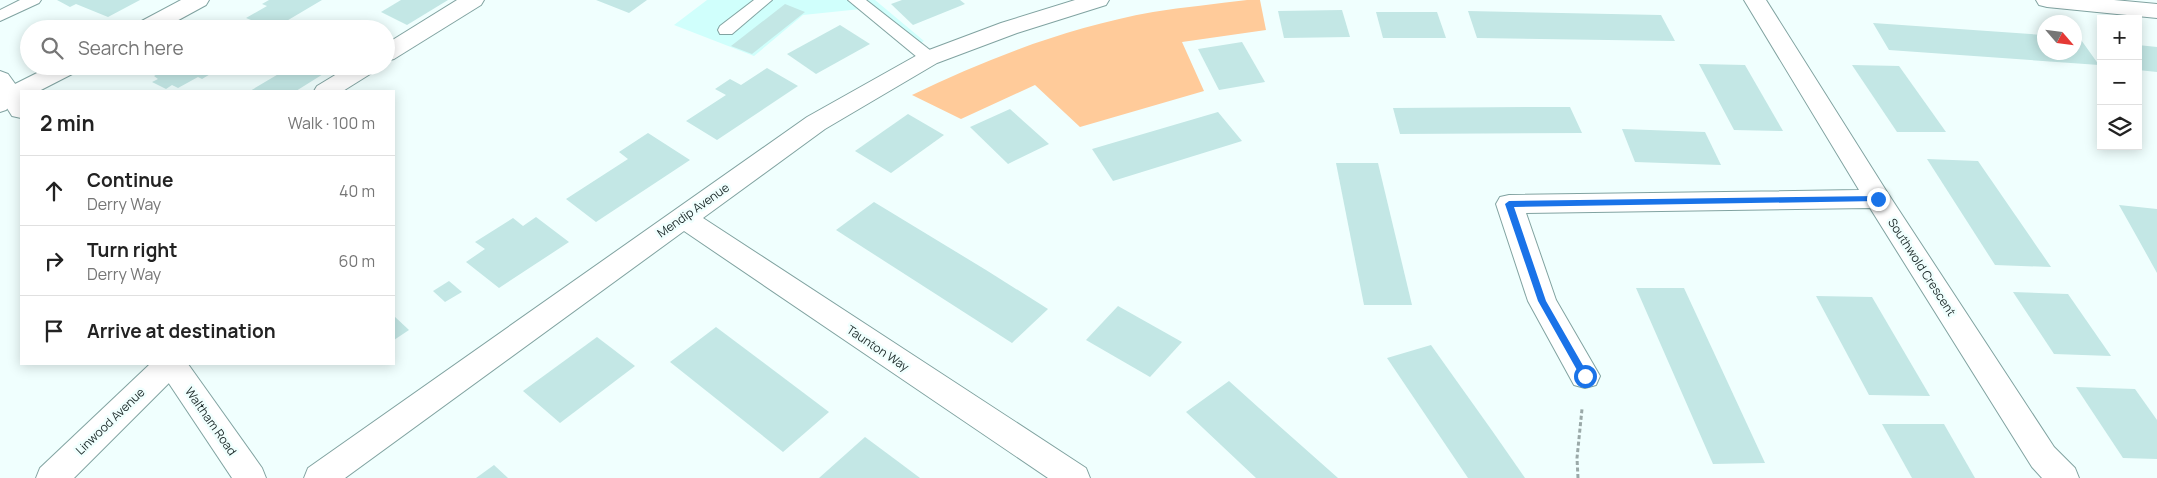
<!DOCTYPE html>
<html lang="en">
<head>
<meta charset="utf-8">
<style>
  :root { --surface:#fff; --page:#f6f6f6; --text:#222; --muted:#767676; --line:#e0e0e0 }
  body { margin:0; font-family:Manrope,sans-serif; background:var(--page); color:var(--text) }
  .controls { position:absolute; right:15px; top:15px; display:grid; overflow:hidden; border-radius:0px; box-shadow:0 2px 12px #0003 }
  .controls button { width:45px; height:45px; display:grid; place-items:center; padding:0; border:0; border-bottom:1px solid var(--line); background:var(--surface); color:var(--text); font:25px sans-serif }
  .compass { position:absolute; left:2037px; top:15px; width:45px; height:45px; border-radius:50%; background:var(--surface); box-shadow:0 2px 12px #0003; rotate:118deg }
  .stop { position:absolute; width:15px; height:15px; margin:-11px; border:4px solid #1a73e8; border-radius:50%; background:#fff }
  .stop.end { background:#1a73e8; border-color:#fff; box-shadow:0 1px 5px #0008 }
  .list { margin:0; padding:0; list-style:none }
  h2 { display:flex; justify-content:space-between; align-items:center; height:65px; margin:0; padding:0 20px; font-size:21px }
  h2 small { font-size:16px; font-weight:400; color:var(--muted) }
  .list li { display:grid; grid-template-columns:32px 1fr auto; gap:15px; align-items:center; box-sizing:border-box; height:70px; padding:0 20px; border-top:1px solid var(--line) }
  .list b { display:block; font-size:19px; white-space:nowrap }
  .list p { margin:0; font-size:16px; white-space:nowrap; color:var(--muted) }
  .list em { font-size:16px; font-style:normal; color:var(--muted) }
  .icon { flex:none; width:28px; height:28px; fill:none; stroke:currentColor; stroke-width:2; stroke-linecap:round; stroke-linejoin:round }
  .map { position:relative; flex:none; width:2157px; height:478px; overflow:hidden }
  .search { position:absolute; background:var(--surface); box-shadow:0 2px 12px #0003; left:20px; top:20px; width:375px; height:55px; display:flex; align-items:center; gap:12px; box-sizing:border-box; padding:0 18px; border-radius:28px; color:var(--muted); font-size:19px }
  .panel { position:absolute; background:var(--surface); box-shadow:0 2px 12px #0003; left:20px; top:90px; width:375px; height:275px; border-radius:0px }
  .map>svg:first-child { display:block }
  .built { fill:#d0fffc }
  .green { fill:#ffcb9a }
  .building { fill:#c3e7e5 }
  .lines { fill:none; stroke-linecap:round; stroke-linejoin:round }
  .service-casing { stroke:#81a3a1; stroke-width:2 }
  .minor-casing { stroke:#81a3a1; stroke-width:2 }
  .secondary-casing { stroke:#81a3a1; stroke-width:2 }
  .path { stroke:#9aa9a8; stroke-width:3; stroke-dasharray:4 2.5; stroke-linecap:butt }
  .service { fill:#fff; fill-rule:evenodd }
  .minor { fill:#fff; fill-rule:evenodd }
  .secondary { fill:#fff; fill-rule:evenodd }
  .route { fill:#1a73e8 }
  .labels { text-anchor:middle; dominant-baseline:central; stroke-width:5; stroke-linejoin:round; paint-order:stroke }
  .street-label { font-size:12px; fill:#1b2928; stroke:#f0fffe }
</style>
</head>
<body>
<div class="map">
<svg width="2157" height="478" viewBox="0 0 2157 478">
  <rect width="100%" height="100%" fill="#f0fffe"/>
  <polygon class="built" points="707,0 875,0 924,41 909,49 861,9 803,15 754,56 674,25"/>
  <path class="green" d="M1247,0H1260L1266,30L1182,42L1204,91L1080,127L1035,85L961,119L912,95C988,58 1069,27 1153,12C1184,7 1216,4 1247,0Z"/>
  <g class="building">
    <polygon points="57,0 140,0 108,17 76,4 70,7"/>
    <polygon points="269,0 322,0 273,29 246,18 267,6 262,4"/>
    <polygon points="401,0 448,0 407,25 381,12"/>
    <polygon points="596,0 647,0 629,13"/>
    <polygon points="902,0 960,0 965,4 913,25 891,4"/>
    <polygon points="785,4 805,12 752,54 731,46"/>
    <polygon points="1342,10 1350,37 1284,38 1278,11"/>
    <polygon points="1468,11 1661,15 1675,41 1477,38"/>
    <polygon points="1376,12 1437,12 1446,38 1383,38"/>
    <polygon points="238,22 243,25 247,23 261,29 227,29"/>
    <polygon points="1873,23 2044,35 2044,52 2074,52 2074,37 2079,37 2099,65 1889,50"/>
    <polygon points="840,25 870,44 816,74 787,54"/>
    <polygon points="1242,42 1265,82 1219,90 1198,49"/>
    <polygon points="2138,45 2157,47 2157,72 2138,70"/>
    <polygon points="1699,64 1745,65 1783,131 1734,130"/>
    <polygon points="1852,65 1899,66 1946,132 1897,132"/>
    <polygon points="171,66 239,66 226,74 217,70 202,79 198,77 178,88 172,85 166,89 152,82 158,79 154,76"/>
    <polygon points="292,66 309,74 320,67 328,71 296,91 250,91"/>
    <polygon points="767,68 798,86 717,140 686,121 726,95 715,89 730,79 741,85"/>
    <polygon points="1527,107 1570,107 1582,133 1400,134 1393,108"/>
    <polygon points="1010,109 1049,144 1008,164 970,127"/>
    <polygon points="1218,112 1242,141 1113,181 1092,149"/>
    <polygon points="908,114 944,135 891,173 855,151"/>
    <polygon points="1622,129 1705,132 1721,165 1635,162"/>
    <polygon points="648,133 690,160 596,222 566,199 628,159 619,152"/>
    <polygon points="1927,159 1978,161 2051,267 1995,265"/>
    <polygon points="1336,163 1378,163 1412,305 1364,305"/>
    <polygon points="874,202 986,270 1048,309 1012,343 836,230"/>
    <polygon points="2119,205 2157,209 2157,273 2137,237"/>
    <polygon points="536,217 569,242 499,288 466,262 485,249 475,242 513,218 523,226"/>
    <polygon points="449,281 462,292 445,302 433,291"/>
    <polygon points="1636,288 1684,288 1765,463 1713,464"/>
    <polygon points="2013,292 2068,294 2111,356 2054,354"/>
    <polygon points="1816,296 1872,297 1930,396 1869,395"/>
    <polygon points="1118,306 1182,342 1150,377 1086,340"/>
    <polygon points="394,316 409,330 394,340"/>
    <polygon points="716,327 829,412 783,452 670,362"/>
    <polygon points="597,337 635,366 560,423 523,391"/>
    <polygon points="1431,345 1493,432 1525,478 1468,478 1387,358"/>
    <polygon points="1229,381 1259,408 1338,478 1256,478 1186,412"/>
    <polygon points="2076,387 2135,389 2157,420 2157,459 2123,458"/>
    <polygon points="1882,424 1944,424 1975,478 1912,478"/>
    <polygon points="865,437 896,460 920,478 819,478"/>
    <polygon points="494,465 508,478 476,478"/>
  </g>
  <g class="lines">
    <g class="service-casing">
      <g id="service">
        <polygon points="20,0 41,0 39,3 0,21 0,10"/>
        <polygon points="754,0 772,0 732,34 720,34 718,30 720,26"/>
        <polygon points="848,0 866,0 935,54 938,58 935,62 929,63 923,62"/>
        <polygon points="12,89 18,91 21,95 6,110 0,112 0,96 6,91"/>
      </g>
    </g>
    <g class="minor-casing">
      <g id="minor">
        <polygon points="181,0 209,0 206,5 162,29 133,29 136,24"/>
        <polygon points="457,0 484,0 481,5 394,59 386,61 386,44"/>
        <polygon points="1075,0 1109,0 1106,5 1017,33 937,63 825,129 703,218 1086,468 1090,478 1048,478 684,231 345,478 304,478 308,468 807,117 921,53 1001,23"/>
        <polygon points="1744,0 1766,0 1887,192 2054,447 2075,468 2079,478 2042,478 2032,467 1870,208 1526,213 1556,300 1600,376 1596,385 1585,388 1574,385 1528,301 1496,204 1500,197 1509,195 1859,190"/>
        <polygon points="2036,0 2114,0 2157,4 2157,18 2047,7 2039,5"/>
        <polygon points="51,66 82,66 78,71 39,91 21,91 21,100 12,103 3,100 0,95 3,90"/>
        <polygon points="350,66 379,66 375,71 343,91 314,91 317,86"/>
        <polygon points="150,364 184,364 180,372 74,478 36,478 40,468"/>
      </g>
    </g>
    <g class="secondary-casing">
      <g id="secondary">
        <polygon points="0,71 8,74 21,92 21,118 12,116 0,97"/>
        <polygon points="156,364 188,364 262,468 266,478 232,478"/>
      </g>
    </g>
    <polyline class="path" points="1578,478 1577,458 1582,409"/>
    <use href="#service" class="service"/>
    <use href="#minor" class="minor"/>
    <use href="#secondary" class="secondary"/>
  </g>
  <polygon class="route" points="1878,196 1882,199 1878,201 1514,207 1546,301 1589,376 1585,380 1582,379 1538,301 1505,204 1509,201"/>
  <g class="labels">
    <g class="street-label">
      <text transform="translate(693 210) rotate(-35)">Mendip Avenue</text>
      <text transform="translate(1922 267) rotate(57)">Southwold Crescent</text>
      <text transform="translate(878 348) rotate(34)">Taunton Way</text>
      <text transform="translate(110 421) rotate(-44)">Linwood Avenue</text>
      <text transform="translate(211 421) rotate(55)">Waltham Road</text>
    </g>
  </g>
</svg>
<div class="controls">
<button>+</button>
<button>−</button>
<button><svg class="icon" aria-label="layers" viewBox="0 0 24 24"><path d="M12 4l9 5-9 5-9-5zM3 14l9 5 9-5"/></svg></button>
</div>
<svg class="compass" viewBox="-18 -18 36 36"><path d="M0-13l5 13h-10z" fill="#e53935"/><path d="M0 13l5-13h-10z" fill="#767676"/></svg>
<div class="stop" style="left:1585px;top:376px"></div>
<div class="stop end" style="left:1878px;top:199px"></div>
<div class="search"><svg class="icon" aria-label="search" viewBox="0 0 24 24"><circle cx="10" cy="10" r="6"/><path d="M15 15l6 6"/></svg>Search here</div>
<section class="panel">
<h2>2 min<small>Walk · 100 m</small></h2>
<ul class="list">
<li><svg class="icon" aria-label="ahead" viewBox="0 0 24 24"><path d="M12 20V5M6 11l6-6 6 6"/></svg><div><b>Continue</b><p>Derry Way</p></div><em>40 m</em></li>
<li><svg class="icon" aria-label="right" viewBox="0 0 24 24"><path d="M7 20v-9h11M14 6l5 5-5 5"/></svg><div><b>Turn right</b><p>Derry Way</p></div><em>60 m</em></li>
<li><svg class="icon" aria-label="arrive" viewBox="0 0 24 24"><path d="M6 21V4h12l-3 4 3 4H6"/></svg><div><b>Arrive at destination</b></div></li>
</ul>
</section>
</div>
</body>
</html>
